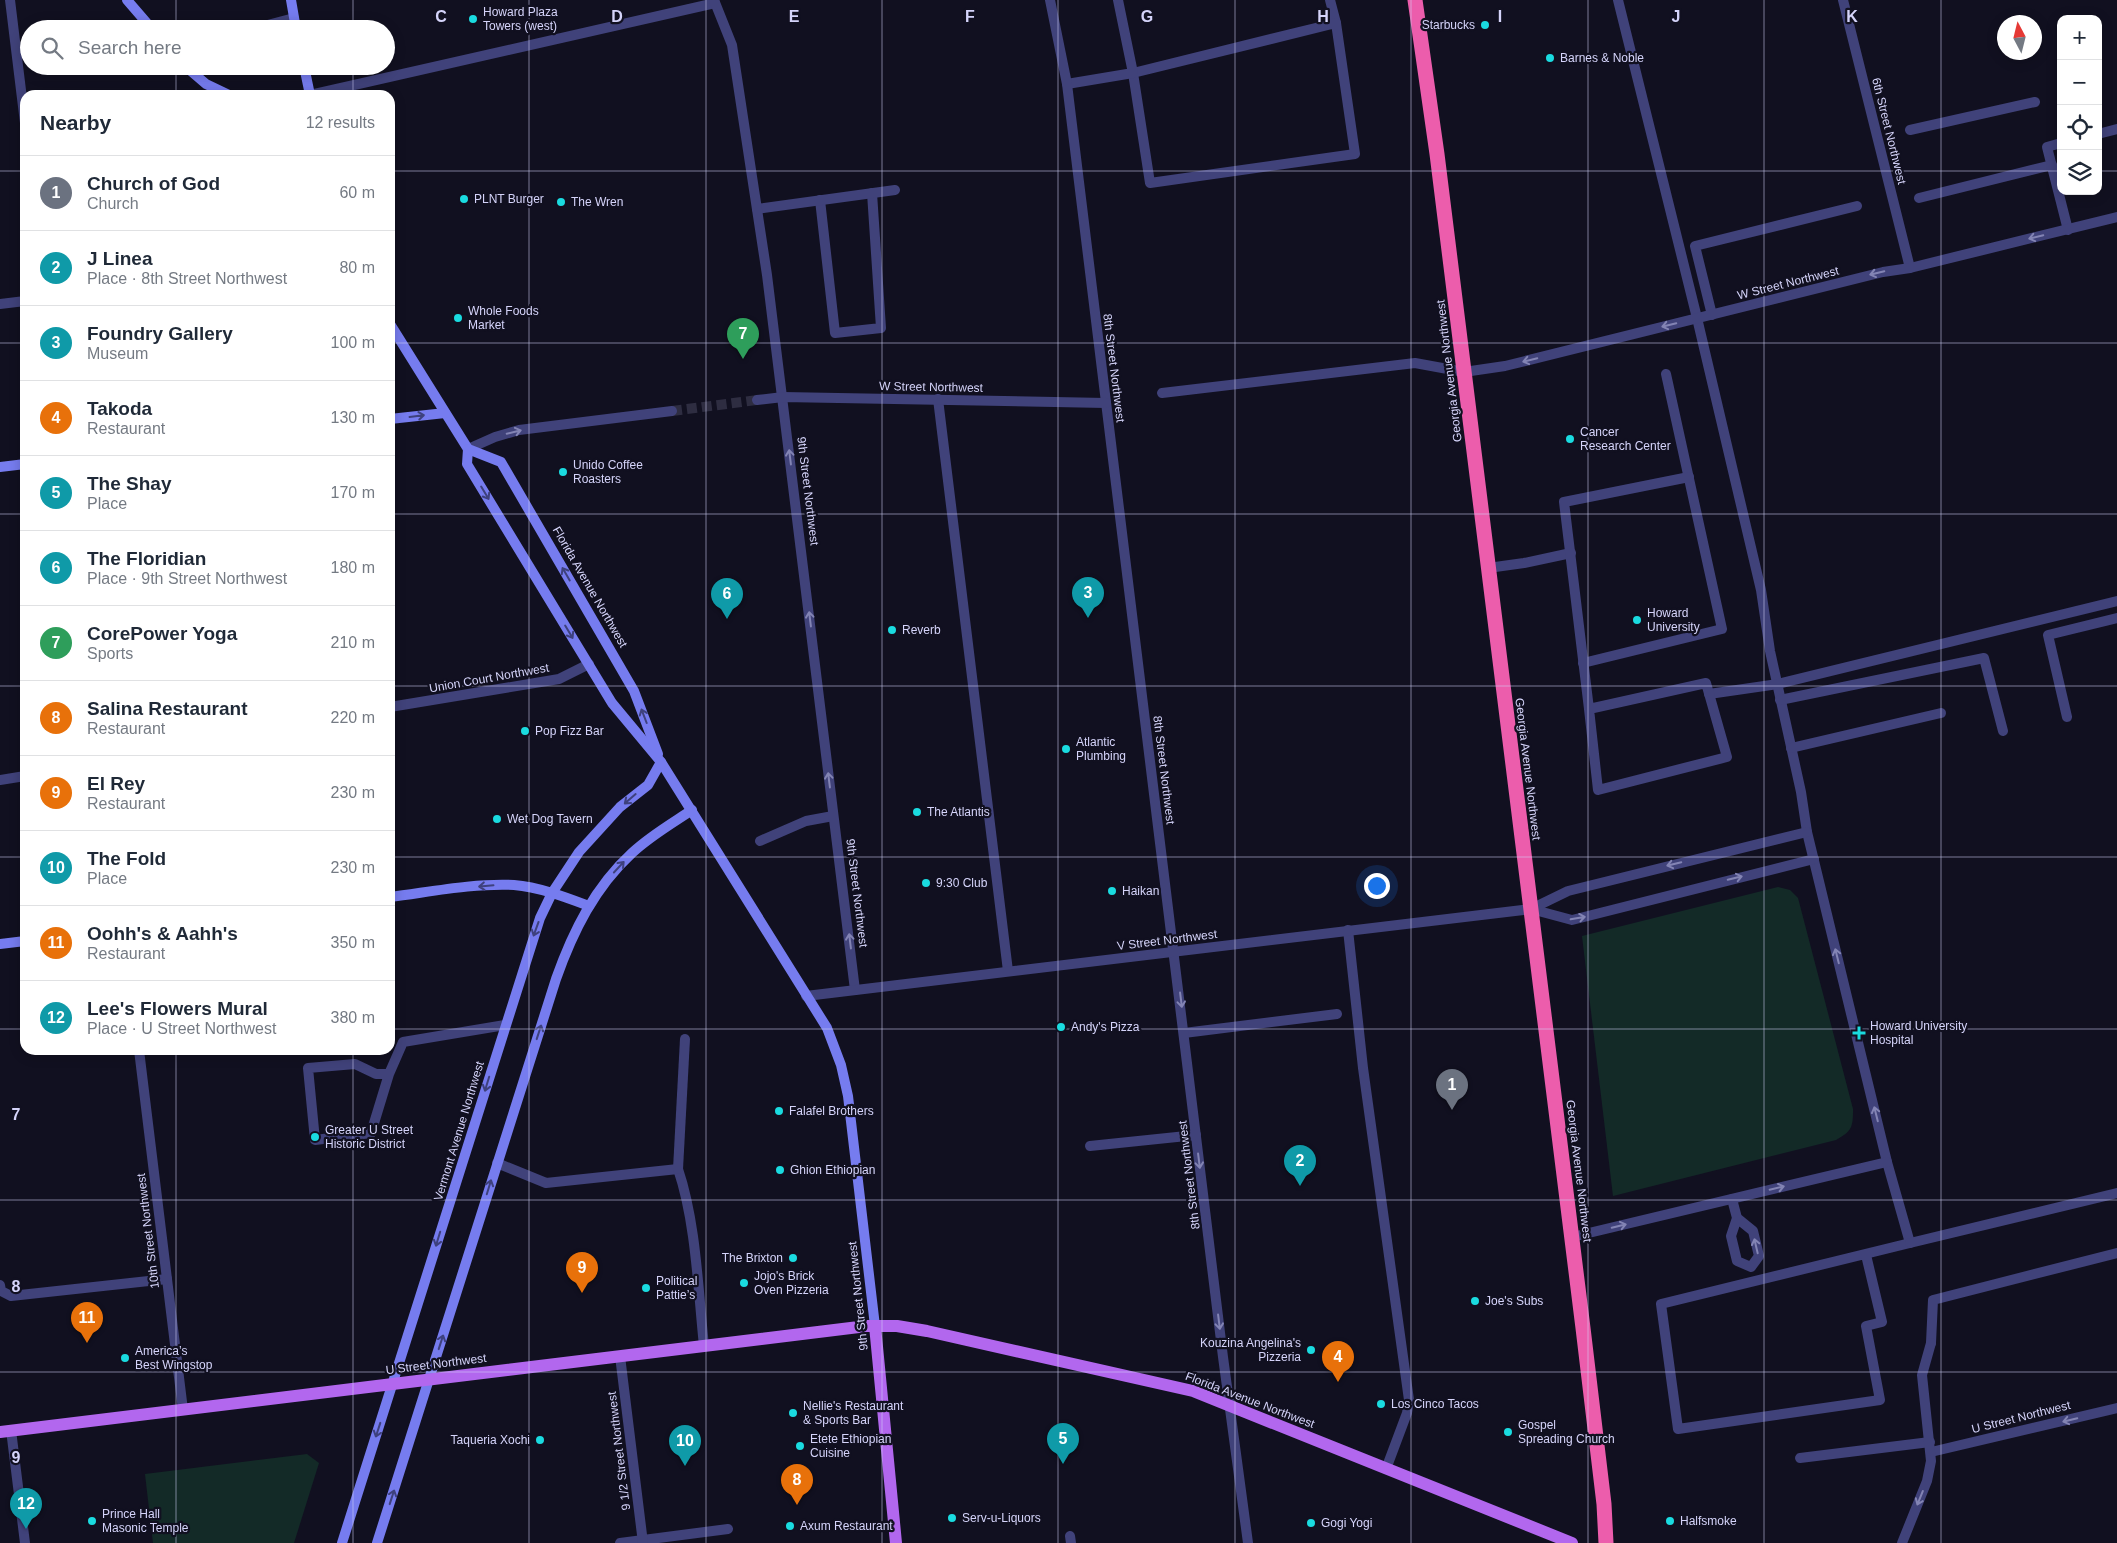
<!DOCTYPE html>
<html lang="en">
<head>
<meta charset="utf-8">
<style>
  :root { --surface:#fff; --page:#f2f2f3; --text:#1f2937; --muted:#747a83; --line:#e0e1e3; --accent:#0b8043 }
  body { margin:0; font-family:Arial,sans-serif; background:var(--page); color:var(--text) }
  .controls { position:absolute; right:15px; top:15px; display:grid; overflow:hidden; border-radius:10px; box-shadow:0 2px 12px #0003 }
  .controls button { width:45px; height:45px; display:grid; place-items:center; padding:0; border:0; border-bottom:1px solid var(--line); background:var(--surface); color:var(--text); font:25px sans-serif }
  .compass { position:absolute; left:1997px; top:15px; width:45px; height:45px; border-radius:50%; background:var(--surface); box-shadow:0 2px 12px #0003; rotate:353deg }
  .you { position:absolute; left:1376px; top:885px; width:18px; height:18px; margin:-12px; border:4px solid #fff; border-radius:50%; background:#1a73e8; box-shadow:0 0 0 8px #1a73e833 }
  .badge { display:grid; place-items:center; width:32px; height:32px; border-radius:50%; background:var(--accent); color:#fff; font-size:16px; font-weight:700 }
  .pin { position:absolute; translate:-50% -41px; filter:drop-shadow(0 1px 2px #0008) }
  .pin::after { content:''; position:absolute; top:26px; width:18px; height:15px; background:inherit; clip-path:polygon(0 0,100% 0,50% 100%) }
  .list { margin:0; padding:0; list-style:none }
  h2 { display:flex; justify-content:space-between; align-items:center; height:65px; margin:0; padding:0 20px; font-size:21px }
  h2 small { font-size:16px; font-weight:400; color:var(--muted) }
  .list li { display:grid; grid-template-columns:32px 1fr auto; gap:15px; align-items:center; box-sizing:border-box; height:75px; padding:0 20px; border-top:1px solid var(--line) }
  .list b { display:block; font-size:19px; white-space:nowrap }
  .list p { margin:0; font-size:16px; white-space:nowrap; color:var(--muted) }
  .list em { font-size:16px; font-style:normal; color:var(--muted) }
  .icon { flex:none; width:28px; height:28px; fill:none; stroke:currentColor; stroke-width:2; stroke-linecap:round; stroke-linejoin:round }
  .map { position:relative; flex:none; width:2117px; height:1543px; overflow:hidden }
  .search { position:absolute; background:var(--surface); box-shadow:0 2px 12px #0003; left:20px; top:20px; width:375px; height:55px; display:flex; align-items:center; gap:12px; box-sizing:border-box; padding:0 18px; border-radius:28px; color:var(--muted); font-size:19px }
  .panel { position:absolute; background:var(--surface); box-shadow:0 2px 12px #0003; left:20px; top:90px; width:375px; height:965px; border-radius:15px }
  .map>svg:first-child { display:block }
  .green { fill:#132a27 }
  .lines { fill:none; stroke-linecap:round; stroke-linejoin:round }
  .street-tunnel { stroke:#2e2d41; stroke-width:10; stroke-dasharray:10 5; stroke-linecap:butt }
  .lane { stroke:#40427a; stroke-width:10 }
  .street { stroke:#40427a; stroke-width:10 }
  .secondary { stroke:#767cef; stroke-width:10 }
  .primary { stroke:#b267ee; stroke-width:12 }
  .highway { stroke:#ec5dac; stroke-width:15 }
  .oneway { stroke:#8384b4 }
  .oneway2 { stroke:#3e417d }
  .grid { fill:none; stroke:#d5d4fa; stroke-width:1; stroke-opacity:0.55 }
  .poi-dot { fill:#1adbe0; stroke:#111020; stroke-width:2 }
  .labels { text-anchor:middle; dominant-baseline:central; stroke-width:4.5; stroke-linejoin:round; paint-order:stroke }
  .poi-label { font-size:12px; fill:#d5d4fa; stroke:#111020; text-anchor:start }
  .street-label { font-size:12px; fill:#d5d4fa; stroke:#111020 }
  .grid-label { font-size:16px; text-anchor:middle; font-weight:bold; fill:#d5d4fa; stroke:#111020; stroke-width:4.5; stroke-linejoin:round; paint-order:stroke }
</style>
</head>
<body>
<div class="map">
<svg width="2117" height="1543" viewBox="0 0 2117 1543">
  <rect width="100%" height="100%" fill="#111020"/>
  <g class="green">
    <path d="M1778,887L1790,890L1798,898L1853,1109C1853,1127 1852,1131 1836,1140L1613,1196L1582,936Z"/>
    <polygon points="307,1454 319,1463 294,1543 153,1543 145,1474"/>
  </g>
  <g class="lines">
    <polyline class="street-tunnel" points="672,411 757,400"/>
    <g class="lane">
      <polyline points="1330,0 1336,23"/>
      <polyline points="1618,0 1697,318 1761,590 1770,651 1801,792 1807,832 1887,1162 1910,1243 1661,1304 1678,1429 1880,1400 1866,1326 1882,1322 1866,1255"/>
      <polygon points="1336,23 1355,154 1150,183 1133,73"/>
      <polyline points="253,29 294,18"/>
      <polyline points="1067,84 1133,73 1118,0"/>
      <polyline points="310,95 715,3"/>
      <polyline points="1910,130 2035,102"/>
      <polyline points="2098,134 2117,129"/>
      <polyline points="2061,143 2047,147 2068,230"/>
      <polyline points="1919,198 2052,165"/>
      <polyline points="820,200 835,333 881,328 872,193"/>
      <polyline points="757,209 895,190"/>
      <polyline points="0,304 25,301"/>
      <polyline points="1712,315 1695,246 1857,206"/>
      <polyline points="1162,393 1415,363 1464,372"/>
      <polyline points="938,399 1008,971"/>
      <polyline points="1488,568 1524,563 1571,553"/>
      <polyline points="1583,663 1722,629 1666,374"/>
      <polyline points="1709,694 1778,684 2117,601"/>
      <polyline points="1780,700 1984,658 2003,731"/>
      <polyline points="390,707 559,679 589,664"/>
      <polyline points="1589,709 1598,790 1727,757 1706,683 1589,709 1564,502 1689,477"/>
      <polyline points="2067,717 2048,635 2117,618"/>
      <polyline points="1791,748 1941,713"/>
      <polyline points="0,780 25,776"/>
      <polyline points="760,841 806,821 833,816"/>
      <polyline points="1531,909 1572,920 1814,859"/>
      <polyline points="1531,909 1568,891 1807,832"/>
      <polyline points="1348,930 1363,1068 1409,1400 1407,1413 1386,1469"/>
      <polyline points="1184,1033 1337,1014"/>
      <polyline points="389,1074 376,1074 355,1064 308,1068 315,1140 371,1133 389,1074 403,1042 505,1025"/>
      <polyline points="1090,1146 1196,1135"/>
      <path d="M497,1163L546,1183L678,1169C696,1222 698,1289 704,1346"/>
      <polyline points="678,1169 685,1039"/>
      <polyline points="1732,1199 1737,1218 1731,1236 1737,1261 1751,1267 1759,1256 1753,1231 1737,1218"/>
      <polyline points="1572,1237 1887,1162"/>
      <polyline points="1910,1243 2117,1193"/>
      <polyline points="0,1285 1,1291 11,1296 167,1279"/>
      <polyline points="1931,1343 1933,1300 2117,1253"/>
      <polyline points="11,1430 25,1543"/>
      <polyline points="1800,1458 1930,1442"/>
      <polyline points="1070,1536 1071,1543"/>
      <polyline points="620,1543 728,1529"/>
    </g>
    <g class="street">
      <polyline points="10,0 25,123"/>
      <polyline points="714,0 732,45 767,275 855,990"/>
      <polyline points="1050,0 1067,84 1223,1357 1248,1543"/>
      <polyline points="1843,0 1910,268"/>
      <polyline points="1464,372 1505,366 1883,272 1910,268 2117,217"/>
      <polyline points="757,400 783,397 1106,403"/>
      <polyline points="468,449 495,437 519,430 672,411"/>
      <polyline points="806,996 1531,909"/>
      <polyline points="139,1050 183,1410"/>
      <polyline points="620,1356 643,1543"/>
      <polyline points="1931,1452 2117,1408"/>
      <polyline points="1902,1543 1927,1481 1931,1461 1922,1375 1931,1343"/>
    </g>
    <g class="secondary">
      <polyline points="127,0 152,29"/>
      <polyline points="291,0 296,29"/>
      <polyline points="185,66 206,84 229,95"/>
      <polyline points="304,66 310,95"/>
      <polyline points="390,324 468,449 467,464 612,703 661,762 827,1028 841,1065 848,1096 875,1326"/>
      <polyline points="390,419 445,413"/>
      <polyline points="468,449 501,462 634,691 658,754"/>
      <polyline points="0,467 25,464"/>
      <path d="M390,897C430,892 473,883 514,885C539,887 565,897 589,906"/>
      <polyline points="0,944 25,941"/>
      <polyline points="342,1543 540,918 552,893 579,852 620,807 648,785 661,762"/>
      <path d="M377,1543L556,979C573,931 595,887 632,853C650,836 671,824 692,810"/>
    </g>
    <g class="primary">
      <polyline points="875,1326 896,1543"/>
      <polyline points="0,1432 867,1326 897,1326 927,1331 1193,1391 1572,1543"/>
    </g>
    <polyline class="highway" points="1415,0 1437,154 1583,1328 1604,1504 1606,1543"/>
  </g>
  <defs><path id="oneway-shaft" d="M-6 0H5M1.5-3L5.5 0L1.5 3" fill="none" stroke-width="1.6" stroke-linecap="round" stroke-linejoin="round" transform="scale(1.25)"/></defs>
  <g class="oneway">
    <use href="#oneway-shaft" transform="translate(2036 237) rotate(166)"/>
    <use href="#oneway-shaft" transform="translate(1877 273) rotate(167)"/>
    <use href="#oneway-shaft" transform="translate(1669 325) rotate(166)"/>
    <use href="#oneway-shaft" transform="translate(1530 360) rotate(166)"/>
    <use href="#oneway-shaft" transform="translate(514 432) rotate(-14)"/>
    <use href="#oneway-shaft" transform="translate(790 457) rotate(-97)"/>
    <use href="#oneway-shaft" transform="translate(810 619) rotate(-97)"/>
    <use href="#oneway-shaft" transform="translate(829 780) rotate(-97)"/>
    <use href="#oneway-shaft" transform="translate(1674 864) rotate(166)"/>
    <use href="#oneway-shaft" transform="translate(1735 878) rotate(-14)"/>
    <use href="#oneway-shaft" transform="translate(1578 918) rotate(-10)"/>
    <use href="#oneway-shaft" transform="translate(850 941) rotate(-97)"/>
    <use href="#oneway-shaft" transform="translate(1837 956) rotate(-104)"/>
    <use href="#oneway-shaft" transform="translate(1181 1000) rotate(83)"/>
    <use href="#oneway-shaft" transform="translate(1876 1114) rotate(-104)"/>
    <use href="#oneway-shaft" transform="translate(1199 1161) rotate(83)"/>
    <use href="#oneway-shaft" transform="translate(1777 1188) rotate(-13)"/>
    <use href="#oneway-shaft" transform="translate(1619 1226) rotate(-14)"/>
    <use href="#oneway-shaft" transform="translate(1756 1246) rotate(-103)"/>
    <use href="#oneway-shaft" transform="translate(1219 1322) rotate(83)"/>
    <use href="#oneway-shaft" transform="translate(2070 1420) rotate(166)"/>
    <use href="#oneway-shaft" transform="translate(1920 1498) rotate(112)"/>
  </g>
  <g class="oneway2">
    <use href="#oneway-shaft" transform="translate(417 416) rotate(-7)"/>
    <use href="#oneway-shaft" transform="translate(485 493) rotate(59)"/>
    <use href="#oneway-shaft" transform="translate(566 574) rotate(-120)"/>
    <use href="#oneway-shaft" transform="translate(569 632) rotate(59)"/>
    <use href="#oneway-shaft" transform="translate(644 716) rotate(-111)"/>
    <use href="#oneway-shaft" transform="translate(630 799) rotate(139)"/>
    <use href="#oneway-shaft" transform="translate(619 867) rotate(-47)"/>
    <use href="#oneway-shaft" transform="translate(486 886) rotate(175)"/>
    <use href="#oneway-shaft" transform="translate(536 929) rotate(110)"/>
    <use href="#oneway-shaft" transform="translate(539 1032) rotate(-72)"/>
    <use href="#oneway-shaft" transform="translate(487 1084) rotate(107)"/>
    <use href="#oneway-shaft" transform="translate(489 1187) rotate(-73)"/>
    <use href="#oneway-shaft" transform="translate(438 1239) rotate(107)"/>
    <use href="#oneway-shaft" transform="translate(441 1342) rotate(-72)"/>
    <use href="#oneway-shaft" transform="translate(378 1430) rotate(108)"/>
    <use href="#oneway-shaft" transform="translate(392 1497) rotate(-72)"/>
  </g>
  <path class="grid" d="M176,0V29M353,0V29M529,0V1543M706,0V1543M882,0V1543M1058,0V1543M1235,0V1543M1411,0V1543M1588,0V1543M1764,0V1543M1941,0V1543M176,66V95M353,66V95M0,171H25M390,171H2061M2098,171H2117M0,343H25M390,343H2117M0,514H25M390,514H2117M0,686H25M390,686H2117M0,857H25M390,857H2117M0,1029H25M390,1029H2117M176,1050V1543M353,1050V1543M0,1200H2117M0,1372H2117"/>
  <g class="poi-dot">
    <circle cx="473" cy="19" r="5"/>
    <circle cx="1485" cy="25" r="5"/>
    <circle cx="1550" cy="58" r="5"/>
    <circle cx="464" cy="199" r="5"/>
    <circle cx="561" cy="202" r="5"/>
    <circle cx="458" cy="318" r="5"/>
    <circle cx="1570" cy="439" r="5"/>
    <circle cx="563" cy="472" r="5"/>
    <circle cx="1637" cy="620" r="5"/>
    <circle cx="892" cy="630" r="5"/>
    <circle cx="525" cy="731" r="5"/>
    <circle cx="1066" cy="749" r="5"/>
    <circle cx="917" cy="812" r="5"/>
    <circle cx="497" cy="819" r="5"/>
    <circle cx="926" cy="883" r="5"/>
    <circle cx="1112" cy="891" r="5"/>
    <circle cx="1061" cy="1027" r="5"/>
    <path d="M1856.5 1025.5h5v5h5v5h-5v5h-5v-5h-5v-5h5z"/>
    <circle cx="779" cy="1111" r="5"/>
    <circle cx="315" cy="1137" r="5"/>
    <circle cx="780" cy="1170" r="5"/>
    <circle cx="793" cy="1258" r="5"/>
    <circle cx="744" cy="1283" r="5"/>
    <circle cx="646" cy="1288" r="5"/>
    <circle cx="1475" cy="1301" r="5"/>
    <circle cx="1311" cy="1350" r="5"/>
    <circle cx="125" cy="1358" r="5"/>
    <circle cx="1381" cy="1404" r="5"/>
    <circle cx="793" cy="1413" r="5"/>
    <circle cx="1508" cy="1432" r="5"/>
    <circle cx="540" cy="1440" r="5"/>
    <circle cx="800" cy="1446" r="5"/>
    <circle cx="952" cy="1518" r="5"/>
    <circle cx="92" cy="1521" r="5"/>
    <circle cx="1670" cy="1521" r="5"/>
    <circle cx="1311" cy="1523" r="5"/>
    <circle cx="790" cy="1526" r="5"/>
  </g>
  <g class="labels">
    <g class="poi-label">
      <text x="483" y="12">Howard Plaza<tspan x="483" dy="14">Towers (west)</tspan></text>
      <text x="1475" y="25" text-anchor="end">Starbucks</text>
      <text x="1560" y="58">Barnes &amp; Noble</text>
      <text x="474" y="199">PLNT Burger</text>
      <text x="571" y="202">The Wren</text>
      <text x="468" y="311">Whole Foods<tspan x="468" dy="14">Market</tspan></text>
      <text x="1580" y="432">Cancer<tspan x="1580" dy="14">Research Center</tspan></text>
      <text x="573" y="465">Unido Coffee<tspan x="573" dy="14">Roasters</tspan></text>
      <text x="1647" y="613">Howard<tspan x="1647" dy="14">University</tspan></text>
      <text x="902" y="630">Reverb</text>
      <text x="535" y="731">Pop Fizz Bar</text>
      <text x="1076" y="742">Atlantic<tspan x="1076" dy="14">Plumbing</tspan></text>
      <text x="927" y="812">The Atlantis</text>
      <text x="507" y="819">Wet Dog Tavern</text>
      <text x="936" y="883">9:30 Club</text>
      <text x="1122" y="891">Haikan</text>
      <text x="1870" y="1026">Howard University<tspan x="1870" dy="14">Hospital</tspan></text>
      <text x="1071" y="1027">Andy's Pizza</text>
      <text x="789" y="1111">Falafel Brothers</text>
      <text x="325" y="1130">Greater U Street<tspan x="325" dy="14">Historic District</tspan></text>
      <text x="790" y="1170">Ghion Ethiopian</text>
      <text x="783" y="1258" text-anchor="end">The Brixton</text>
      <text x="754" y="1276">Jojo's Brick<tspan x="754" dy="14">Oven Pizzeria</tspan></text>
      <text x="656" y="1281">Political<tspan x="656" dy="14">Pattie’s</tspan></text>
      <text x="1485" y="1301">Joe's Subs</text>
      <text x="1301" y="1343" text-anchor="end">Kouzina Angelina's<tspan x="1301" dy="14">Pizzeria</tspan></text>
      <text x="135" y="1351">America’s<tspan x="135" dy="14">Best Wingstop</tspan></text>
      <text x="1391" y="1404">Los Cinco Tacos</text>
      <text x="803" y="1406">Nellie's Restaurant<tspan x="803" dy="14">&amp; Sports Bar</tspan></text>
      <text x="1518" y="1425">Gospel<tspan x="1518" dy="14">Spreading Church</tspan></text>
      <text x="810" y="1439">Etete Ethiopian<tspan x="810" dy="14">Cuisine</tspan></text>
      <text x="530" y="1440" text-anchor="end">Taqueria Xochi</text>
      <text x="102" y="1514">Prince Hall<tspan x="102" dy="14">Masonic Temple</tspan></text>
      <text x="962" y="1518">Serv-u-Liquors</text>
      <text x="1680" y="1521">Halfsmoke</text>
      <text x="1321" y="1523">Gogi Yogi</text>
      <text x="800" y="1526">Axum Restaurant</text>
    </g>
    <g class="street-label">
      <text transform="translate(1889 131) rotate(76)">6th Street Northwest</text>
      <text transform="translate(1788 283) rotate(-14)">W Street Northwest</text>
      <text transform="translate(1114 368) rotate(83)">8th Street Northwest</text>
      <text transform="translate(1449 371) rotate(-97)">Georgia Avenue Northwest</text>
      <text transform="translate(931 387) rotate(1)">W Street Northwest</text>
      <text transform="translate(808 491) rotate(83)">9th Street Northwest</text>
      <text transform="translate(590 587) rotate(60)">Florida Avenue Northwest</text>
      <text transform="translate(489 678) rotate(-10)">Union Court Northwest</text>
      <text transform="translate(1528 769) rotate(83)">Georgia Avenue Northwest</text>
      <text transform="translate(1164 770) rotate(83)">8th Street Northwest</text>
      <text transform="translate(857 893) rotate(83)">9th Street Northwest</text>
      <text transform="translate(1167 940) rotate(-7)">V Street Northwest</text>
      <text transform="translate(459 1131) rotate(-73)">Vermont Avenue Northwest</text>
      <text transform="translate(1579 1171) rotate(83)">Georgia Avenue Northwest</text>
      <text transform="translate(1189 1175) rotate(-97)">8th Street Northwest</text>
      <text transform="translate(148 1231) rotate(-97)">10th Street Northwest</text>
      <text transform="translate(858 1296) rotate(-96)">9th Street Northwest</text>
      <text transform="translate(436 1364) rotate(-7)">U Street Northwest</text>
      <text transform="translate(1250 1400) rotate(21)">Florida Avenue Northwest</text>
      <text transform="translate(2021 1417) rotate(-14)">U Street Northwest</text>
      <text transform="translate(619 1451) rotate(-97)">9 1/2 Street Northwest</text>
    </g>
  </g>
  <g class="grid-label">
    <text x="441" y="22">C</text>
    <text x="617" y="22">D</text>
    <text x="794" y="22">E</text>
    <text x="970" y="22">F</text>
    <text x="1147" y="22">G</text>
    <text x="1323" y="22">H</text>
    <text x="1500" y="22">I</text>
    <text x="1676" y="22">J</text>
    <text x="1852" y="22">K</text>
    <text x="16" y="1120">7</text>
    <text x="16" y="1292">8</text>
    <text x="16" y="1463">9</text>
  </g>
</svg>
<div class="controls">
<button>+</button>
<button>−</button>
<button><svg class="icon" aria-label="locate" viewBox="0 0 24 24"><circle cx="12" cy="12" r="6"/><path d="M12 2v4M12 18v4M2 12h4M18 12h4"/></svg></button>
<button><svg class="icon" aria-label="layers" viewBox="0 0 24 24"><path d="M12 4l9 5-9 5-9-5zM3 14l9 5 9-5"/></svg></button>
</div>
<svg class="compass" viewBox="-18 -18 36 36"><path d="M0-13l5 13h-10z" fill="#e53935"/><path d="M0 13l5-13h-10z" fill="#747a83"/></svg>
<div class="you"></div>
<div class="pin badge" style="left:1452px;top:1110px;background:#6b7280">1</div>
<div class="pin badge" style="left:1300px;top:1186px;background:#0f9aa8">2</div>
<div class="pin badge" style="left:1088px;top:618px;background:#0f9aa8">3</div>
<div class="pin badge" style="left:1338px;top:1382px;background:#e8710a">4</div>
<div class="pin badge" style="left:1063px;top:1464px;background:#0f9aa8">5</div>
<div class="pin badge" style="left:727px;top:619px;background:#0f9aa8">6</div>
<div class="pin badge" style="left:743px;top:359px;background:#2e9e5b">7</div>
<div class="pin badge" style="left:797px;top:1505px;background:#e8710a">8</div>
<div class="pin badge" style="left:582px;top:1293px;background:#e8710a">9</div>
<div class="pin badge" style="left:685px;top:1466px;background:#0f9aa8">10</div>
<div class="pin badge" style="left:87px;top:1343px;background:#e8710a">11</div>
<div class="pin badge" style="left:26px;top:1529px;background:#0f9aa8">12</div>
<div class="search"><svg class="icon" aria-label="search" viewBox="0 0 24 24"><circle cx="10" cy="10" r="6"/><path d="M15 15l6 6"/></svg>Search here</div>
<section class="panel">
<h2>Nearby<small>12 results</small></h2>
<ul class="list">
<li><span class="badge" style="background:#6b7280">1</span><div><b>Church of God</b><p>Church</p></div><em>60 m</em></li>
<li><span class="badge" style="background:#0f9aa8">2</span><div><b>J Linea</b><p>Place · 8th Street Northwest</p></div><em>80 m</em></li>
<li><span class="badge" style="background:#0f9aa8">3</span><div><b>Foundry Gallery</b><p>Museum</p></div><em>100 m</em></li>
<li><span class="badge" style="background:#e8710a">4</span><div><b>Takoda</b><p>Restaurant</p></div><em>130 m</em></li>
<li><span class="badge" style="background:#0f9aa8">5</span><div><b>The Shay</b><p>Place</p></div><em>170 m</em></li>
<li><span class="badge" style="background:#0f9aa8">6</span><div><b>The Floridian</b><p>Place · 9th Street Northwest</p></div><em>180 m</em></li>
<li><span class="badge" style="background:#2e9e5b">7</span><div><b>CorePower Yoga</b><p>Sports</p></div><em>210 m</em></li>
<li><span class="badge" style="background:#e8710a">8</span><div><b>Salina Restaurant</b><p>Restaurant</p></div><em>220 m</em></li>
<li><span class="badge" style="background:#e8710a">9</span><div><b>El Rey</b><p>Restaurant</p></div><em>230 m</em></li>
<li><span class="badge" style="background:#0f9aa8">10</span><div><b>The Fold</b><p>Place</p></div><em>230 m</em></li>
<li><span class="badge" style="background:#e8710a">11</span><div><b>Oohh's &amp; Aahh's</b><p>Restaurant</p></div><em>350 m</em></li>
<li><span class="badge" style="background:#0f9aa8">12</span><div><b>Lee's Flowers Mural</b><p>Place · U Street Northwest</p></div><em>380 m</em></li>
</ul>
</section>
</div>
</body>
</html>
